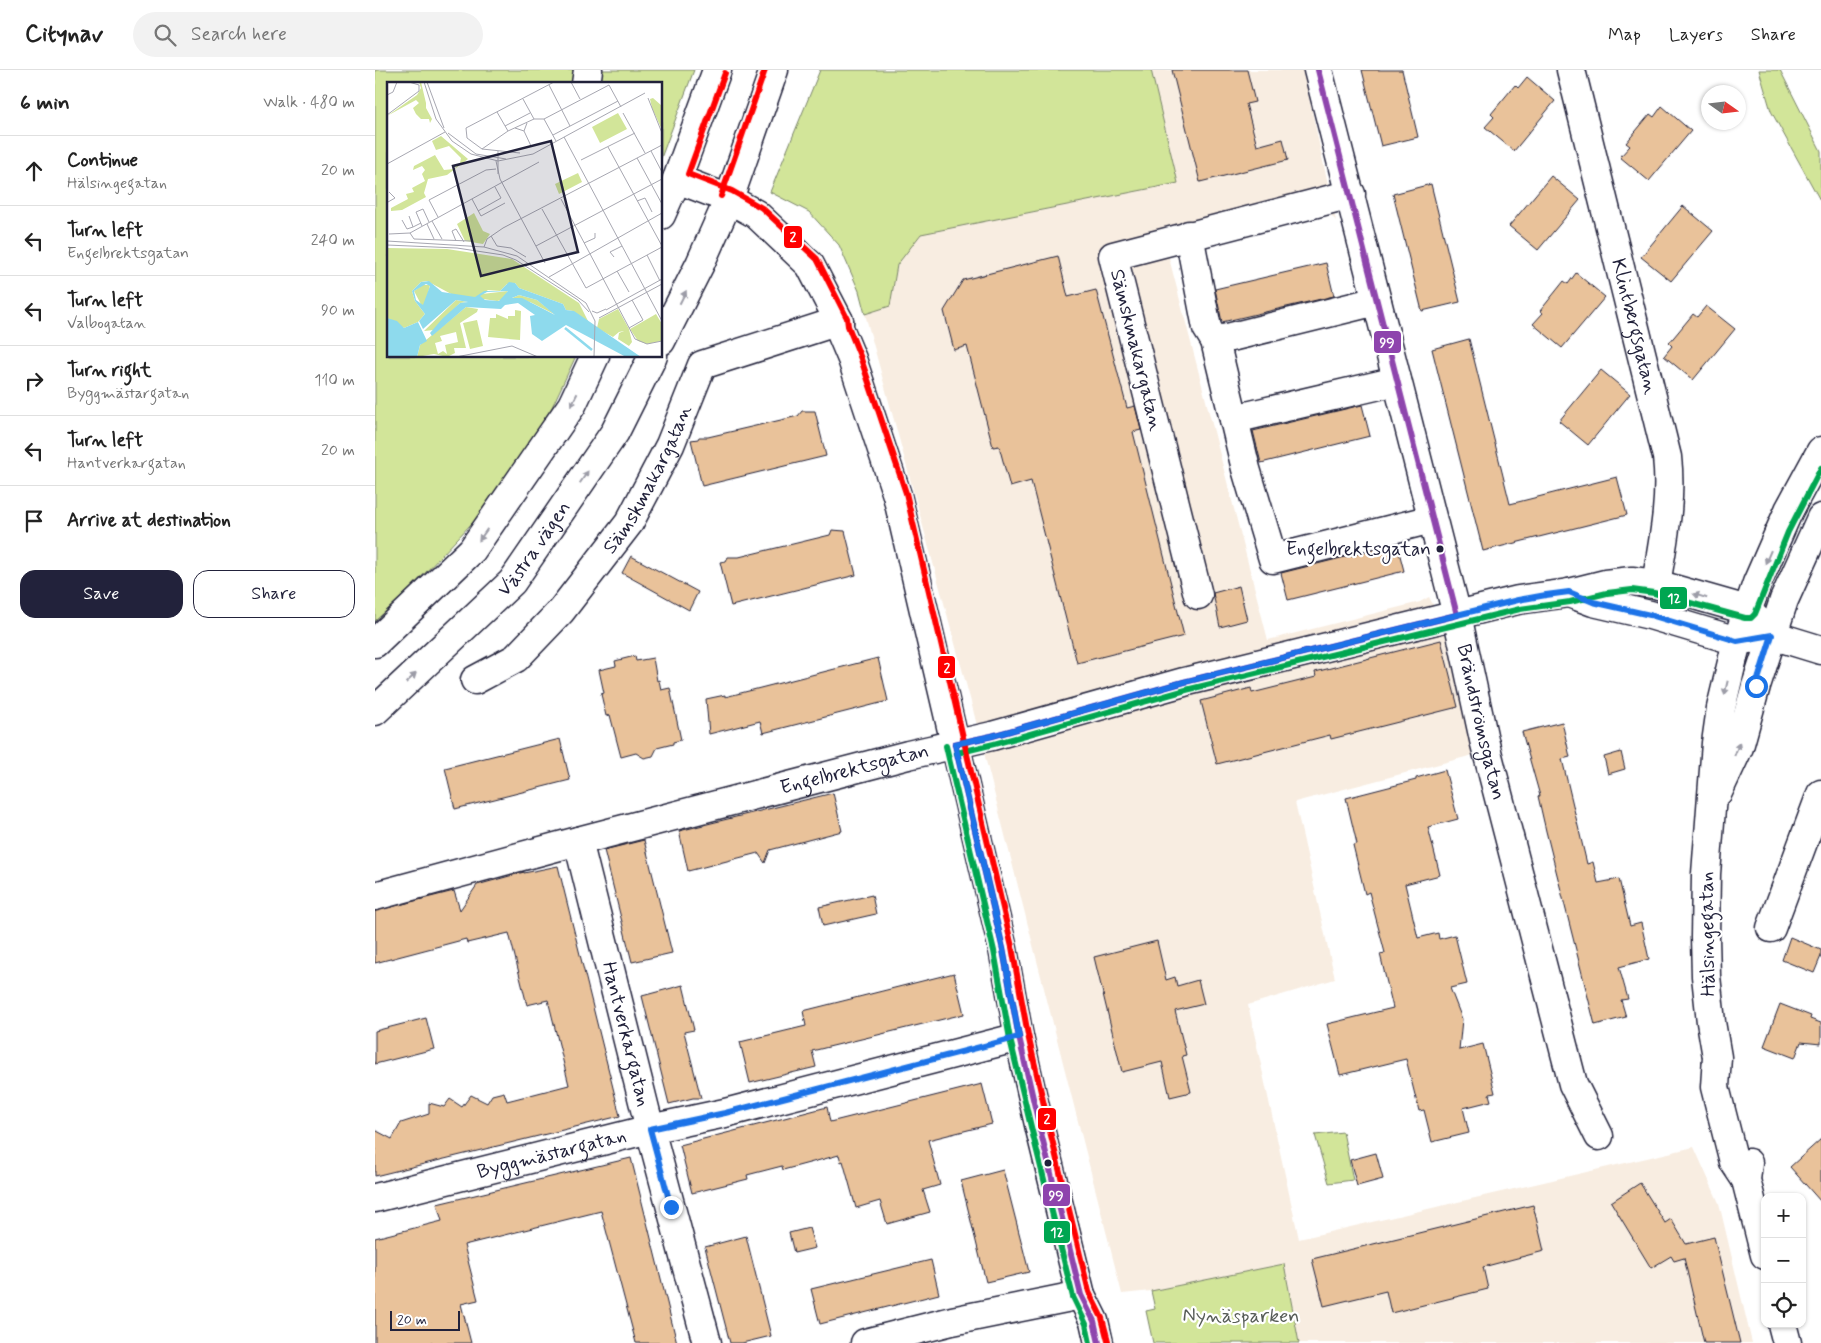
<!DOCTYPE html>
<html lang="en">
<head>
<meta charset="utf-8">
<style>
  :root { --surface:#fff; --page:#f2f2f2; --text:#222; --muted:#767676; --line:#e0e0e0; --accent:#22223b }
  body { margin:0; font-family:Mynerve,sans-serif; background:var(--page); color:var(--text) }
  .controls { position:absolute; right:15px; bottom:15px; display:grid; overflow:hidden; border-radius:10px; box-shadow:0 1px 4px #0004 }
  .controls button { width:45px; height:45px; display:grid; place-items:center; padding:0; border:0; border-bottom:1px solid var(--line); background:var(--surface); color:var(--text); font:25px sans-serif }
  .compass { position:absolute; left:1326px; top:15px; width:45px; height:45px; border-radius:50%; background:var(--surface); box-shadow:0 1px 4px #0004; rotate:104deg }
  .scale { position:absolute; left:15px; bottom:12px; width:70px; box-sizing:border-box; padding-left:5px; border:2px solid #22223b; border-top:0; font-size:14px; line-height:18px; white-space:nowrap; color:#22223b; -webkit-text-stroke:4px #fff; paint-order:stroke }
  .stop { position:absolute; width:15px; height:15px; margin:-11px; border:4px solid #1a73e8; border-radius:50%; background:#fff }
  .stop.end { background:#1a73e8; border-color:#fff; box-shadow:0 1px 5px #0008 }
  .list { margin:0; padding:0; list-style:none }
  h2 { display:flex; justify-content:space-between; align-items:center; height:65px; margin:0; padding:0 20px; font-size:21px }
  h2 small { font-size:16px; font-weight:400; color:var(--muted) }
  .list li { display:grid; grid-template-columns:32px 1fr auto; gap:15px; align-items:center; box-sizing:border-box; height:70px; padding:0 20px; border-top:1px solid var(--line) }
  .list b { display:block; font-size:19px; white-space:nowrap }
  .list p { margin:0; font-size:16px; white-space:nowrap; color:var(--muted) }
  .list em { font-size:16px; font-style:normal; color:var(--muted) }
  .actions { display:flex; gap:10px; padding:15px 20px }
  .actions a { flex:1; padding:11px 0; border:1px solid var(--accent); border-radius:15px; text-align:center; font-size:18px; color:var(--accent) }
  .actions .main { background:var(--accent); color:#fff }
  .icon { flex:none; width:28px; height:28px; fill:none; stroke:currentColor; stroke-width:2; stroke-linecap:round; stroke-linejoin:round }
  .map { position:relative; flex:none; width:1446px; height:1273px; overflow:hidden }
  header { display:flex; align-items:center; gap:30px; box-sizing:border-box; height:70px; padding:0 25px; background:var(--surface); border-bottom:1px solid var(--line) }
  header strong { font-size:24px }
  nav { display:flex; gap:28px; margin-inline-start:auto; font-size:18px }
  .search { width:350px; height:45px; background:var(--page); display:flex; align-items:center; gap:12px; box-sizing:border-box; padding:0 18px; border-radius:28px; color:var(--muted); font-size:19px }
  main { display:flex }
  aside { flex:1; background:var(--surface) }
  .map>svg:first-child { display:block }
  .built { fill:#f8ede1 }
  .green { fill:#d2e599; stroke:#7a846a }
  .building { fill:#e9c29a; stroke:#22223b }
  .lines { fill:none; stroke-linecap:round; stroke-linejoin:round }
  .minor-casing { stroke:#22223b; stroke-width:31 }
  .major-casing { stroke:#22223b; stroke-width:31 }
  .minor { stroke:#fff; stroke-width:28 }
  .major { stroke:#fff; stroke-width:28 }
  .bus-1-casing { stroke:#fff; stroke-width:10 }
  .bus-2-casing { stroke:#fff; stroke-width:10 }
  .bus-3-casing { stroke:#fff; stroke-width:10 }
  .bus-1 { stroke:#8e44ad; stroke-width:6 }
  .bus-2 { stroke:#00a651; stroke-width:6 }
  .bus-3 { stroke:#f00; stroke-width:6 }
  .oneway { fill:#9c9ca7 }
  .route { stroke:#1a73e8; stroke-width:6 }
  .bus-dot { fill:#22223b; stroke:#fff; stroke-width:2 }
  .labels { text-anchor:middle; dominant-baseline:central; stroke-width:4.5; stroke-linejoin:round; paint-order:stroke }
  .bus-label { font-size:19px; fill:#22223b; stroke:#fff; text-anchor:end }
  .street-label { font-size:20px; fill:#22223b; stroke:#fff }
  .park-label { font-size:20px; fill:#575c57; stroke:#fff }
  .inset-river { fill:none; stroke:#8edaed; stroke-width:2.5 }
  .inset-road { fill:none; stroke:#a7a7b1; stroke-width:1 }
  .view { fill:#22223b; fill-opacity:0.15; stroke:#22223b; stroke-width:2.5 }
  .inset-edge { fill:none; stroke:#22223b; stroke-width:2.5 }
  .line-badge { stroke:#fff; stroke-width:2 }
  .badge-label { font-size:14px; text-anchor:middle; font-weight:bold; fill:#fff }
</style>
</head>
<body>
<header>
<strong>Citynav</strong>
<div class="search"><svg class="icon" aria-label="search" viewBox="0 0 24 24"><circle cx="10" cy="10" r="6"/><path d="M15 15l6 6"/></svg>Search here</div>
<nav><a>Map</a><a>Layers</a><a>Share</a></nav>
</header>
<main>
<aside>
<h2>6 min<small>Walk · 480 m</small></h2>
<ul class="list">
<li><svg class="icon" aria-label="ahead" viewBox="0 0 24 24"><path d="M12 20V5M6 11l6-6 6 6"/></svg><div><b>Continue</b><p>Hälsingegatan</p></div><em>20 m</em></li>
<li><svg class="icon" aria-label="left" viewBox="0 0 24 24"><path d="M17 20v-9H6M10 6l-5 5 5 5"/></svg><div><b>Turn left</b><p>Engelbrektsgatan</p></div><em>240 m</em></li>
<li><svg class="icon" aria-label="left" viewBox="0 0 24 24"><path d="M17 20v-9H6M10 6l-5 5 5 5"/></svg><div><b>Turn left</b><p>Valbogatan</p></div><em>90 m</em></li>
<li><svg class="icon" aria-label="right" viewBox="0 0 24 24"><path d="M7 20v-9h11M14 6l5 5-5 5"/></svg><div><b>Turn right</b><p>Byggmästargatan</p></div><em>110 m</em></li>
<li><svg class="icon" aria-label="left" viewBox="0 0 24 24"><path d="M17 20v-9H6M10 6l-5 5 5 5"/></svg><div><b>Turn left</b><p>Hantverkargatan</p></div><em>20 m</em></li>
<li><svg class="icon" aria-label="arrive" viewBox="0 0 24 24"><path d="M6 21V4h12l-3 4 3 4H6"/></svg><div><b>Arrive at destination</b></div></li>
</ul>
<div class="actions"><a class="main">Save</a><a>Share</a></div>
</aside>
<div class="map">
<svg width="1446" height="1273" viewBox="0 0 1446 1273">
  <rect width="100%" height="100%" fill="#fff"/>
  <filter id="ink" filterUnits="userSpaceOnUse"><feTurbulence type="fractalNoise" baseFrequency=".02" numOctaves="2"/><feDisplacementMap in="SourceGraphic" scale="10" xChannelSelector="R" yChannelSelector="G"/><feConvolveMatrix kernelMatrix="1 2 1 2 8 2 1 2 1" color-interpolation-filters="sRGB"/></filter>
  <g filter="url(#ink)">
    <polygon class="built" points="776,0 928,0 961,151 956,145 948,143 793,184 893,570 1045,532 1054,527 1071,558 1102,684 920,732 960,909 873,935 924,1169 1319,1077 1344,1133 1377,1273 924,1273 909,1194 776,1221 747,1224 596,632 490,244 515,235 522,195 546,164 803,113"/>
    <g class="green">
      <polygon points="0,0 319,0 286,88 286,14 14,14 14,286 201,286 177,337 113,436 36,518 0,551"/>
      <polygon points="445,0 776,0 803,113 546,164 522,195 515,236 490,244 484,221 464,175 434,142 395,122"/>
      <polygon points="1384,0 1405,0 1446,81 1446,132 1396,41"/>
      <polygon points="968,1062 978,1110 954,1113 940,1065"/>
      <polygon points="909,1194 924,1273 778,1273 771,1241 780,1239 776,1221"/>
    </g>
    <g class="building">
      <polygon points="797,0 872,0 880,32 871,34 882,76 908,69 913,90 825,112"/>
      <polygon points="987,0 1027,0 1043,67 1006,76"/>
      <polygon points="1152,7 1180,31 1139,81 1110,57 1119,47 1116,44 1140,15 1143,18"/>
      <polygon points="1287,36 1316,61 1274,111 1245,87 1255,76 1251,73 1275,44 1279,47"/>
      <polygon points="1176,106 1205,130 1163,180 1134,156"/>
      <polygon points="1056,114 1085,232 1047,241 1018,124"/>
      <polygon points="1308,136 1338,161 1296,211 1266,187"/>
      <polygon points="683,186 693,227 721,220 752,338 760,336 766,360 758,362 809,566 702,593 656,411 635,417 624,376 618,377 592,276 579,280 569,241 588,210"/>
      <polygon points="951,193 959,226 847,252 840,219"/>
      <polygon points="1201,203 1230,227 1187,278 1158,254 1168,243 1165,241 1189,211 1193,214"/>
      <polygon points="1331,236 1360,259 1318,310 1289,286 1297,276 1294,273 1318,244 1322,247"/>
      <polygon points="1094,269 1135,434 1242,407 1252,445 1108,481 1057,279"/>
      <polygon points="1226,300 1255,324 1213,375 1184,351"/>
      <polygon points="987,335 995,366 886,393 878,361"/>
      <polygon points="427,341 440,341 451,386 327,416 316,370 323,369 324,367 333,367 423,346"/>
      <polygon points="457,460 470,461 481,505 356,536 345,492 351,491 353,487 364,487 455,465"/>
      <polygon points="1022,474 1029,501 913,530 906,503"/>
      <polygon points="256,486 323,522 314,540 247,503"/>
      <polygon points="864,516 872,550 845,557 838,523"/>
      <polygon points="1066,570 1083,637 956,669 955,665 842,694 826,631 876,618 877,623 941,607 940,602"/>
      <polygon points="260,586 261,591 278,588 282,611 284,610 286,620 295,618 306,670 298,672 298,674 282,678 278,686 269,688 261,683 246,687 235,645 231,646 226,624 229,623 224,600 241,596 240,591"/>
      <polygon points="503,588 513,631 388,663 385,651 334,664 331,629 350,625 350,627"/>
      <polygon points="1187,652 1195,687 1187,689 1212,794 1218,792 1223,813 1244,809 1255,856 1266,853 1274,889 1244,897 1253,929 1246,930 1251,947 1220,955 1171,761 1163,726 1165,726 1147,662"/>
      <polygon points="185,669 195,710 80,739 70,698"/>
      <polygon points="1246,682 1250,699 1233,704 1229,687"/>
      <polygon points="1070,700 1083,749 1053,757 1065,805 1030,814 1043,868 1063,863 1064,869 1080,865 1092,914 1075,918 1087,949 1084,980 1108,974 1120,1023 1114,1024 1116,1031 1088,1038 1094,1063 1057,1072 1049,1040 1044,1041 1031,989 965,1005 952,954 1018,938 1005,884 1010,883 994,822 990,824 978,775 982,774 971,728 1041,710 1041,708"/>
      <polygon points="458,723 467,761 395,780 390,793 383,783 313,801 304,761"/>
      <polygon points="269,770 297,883 257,892 229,780"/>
      <polygon points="183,796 245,1046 0,1106 0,1060 17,1069 26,1053 54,1044 54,1033 69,1037 75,1029 87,1037 96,1025 112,1033 117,1025 129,1022 132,1031 194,1015 173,930 152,935 134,863 92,873 91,869 0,893 0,841 79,821 85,840 102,815 149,802 149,803"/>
      <polygon points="497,825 501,844 448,856 444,837"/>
      <polygon points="1415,867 1446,880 1446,886 1439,903 1407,890"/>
      <polygon points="782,871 791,910 800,907 802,916 823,910 829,934 800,941 811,985 807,986 816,1022 795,1027 787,992 747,1002 719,887"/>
      <polygon points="579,903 589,944 437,981 441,997 375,1013 365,972 431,956 428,941"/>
      <polygon points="308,915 319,960 309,962 326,1028 318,1028 294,1034 267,926"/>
      <polygon points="1405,934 1436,946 1435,949 1446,953 1446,974 1426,972 1420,988 1389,976"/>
      <polygon points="51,948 59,979 0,994 0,961"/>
      <polygon points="607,1014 617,1054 553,1070 565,1115 548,1120 555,1142 512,1154 505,1131 481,1138 468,1091 466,1092 464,1085 408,1100 407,1096 372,1105 373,1109 317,1123 305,1075 452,1037 455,1052"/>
      <polygon points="1446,1069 1446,1132 1415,1097"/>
      <polygon points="1001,1083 1008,1109 982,1116 975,1090"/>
      <polygon points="256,1088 302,1273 261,1273 226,1141 89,1175 103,1230 86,1234 96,1273 0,1273 0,1168 67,1151 62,1134"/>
      <polygon points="628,1100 654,1202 611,1212 586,1111"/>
      <polygon points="1265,1113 1290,1153 1296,1149 1311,1174 1339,1167 1365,1273 1329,1273 1309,1188 1299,1191 1296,1186 1276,1198 1236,1132"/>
      <polygon points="1158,1135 1169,1181 1108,1197 1113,1219 1016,1243 1011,1221 949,1236 937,1189"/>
      <polygon points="434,1158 440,1178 419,1183 414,1163"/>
      <polygon points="371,1166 396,1266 367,1273 355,1273 330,1177"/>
      <polygon points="556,1190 564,1224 445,1254 436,1219"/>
    </g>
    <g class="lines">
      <g class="minor-casing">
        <g id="minor">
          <path id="s1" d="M943,0L1082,545L1109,670L1198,1014L1224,1066"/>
          <path id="s2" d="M1196,0L1292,387C1297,430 1288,472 1281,514"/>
          <polyline points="211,14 213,0"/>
          <polyline points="354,129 381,144 435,195 464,251 464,258 477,289 522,425 628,879 644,967 665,1059 706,1225 719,1251 724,1273"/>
          <polyline points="814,165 832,258 840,271 871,399 898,489 1057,449"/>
          <polyline points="840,271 1002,231"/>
          <polyline points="859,349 1022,311"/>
          <polyline points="1194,523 1218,532 1275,545 1362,571 1397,565 1446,580"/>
          <polyline points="823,525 738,186 976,124"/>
          <path id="s3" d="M100,610L141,588L186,541L254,453L295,375L327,295L464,251"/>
          <polyline points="1343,722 1364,677 1381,616 1409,530 1446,448"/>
          <path id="s4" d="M203,771L275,1059L332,1273"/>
          <path id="s5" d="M0,826L203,771L533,685L617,666L809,612L1143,530L1194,523L1230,514L1257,511L1281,514L1372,540L1397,565"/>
          <polyline points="1396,858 1446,724"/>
          <polyline points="1373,1093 1371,1110 1390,1185"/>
          <polyline points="1371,1110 1359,1092 1340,1017 1342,987 1336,952 1331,906 1330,867 1331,804 1341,673 1346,638 1362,571 1382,513 1414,440 1446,381"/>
          <path id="s6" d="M0,1128L275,1059L350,1043L644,967"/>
          <polyline points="1407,1254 1412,1273"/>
          <polyline points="490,1273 577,1251 706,1225"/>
        </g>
      </g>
      <g class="major-casing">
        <g id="major">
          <polyline points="302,109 354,129"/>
          <polyline points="286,145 302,109 342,0"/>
          <polyline points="286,271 325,194 354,129 399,0"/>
          <polyline points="0,573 97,480 197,335 220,286"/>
          <path id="s7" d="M0,641L137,512L240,362L278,286"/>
        </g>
      </g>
      <use href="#minor" class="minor"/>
      <use href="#major" class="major"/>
      <g class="bus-1-casing">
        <g id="bus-1">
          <polyline points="943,0 1082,545"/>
          <polyline points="580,674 628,879 644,967 665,1059 706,1225 719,1251 724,1273"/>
          <polyline points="580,674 617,666 809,612 1082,545"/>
        </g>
      </g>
      <g class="bus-2-casing">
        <g id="bus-2">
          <polyline points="571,676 619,881 635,969 657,1061 698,1227 711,1254 715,1273"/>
          <polyline points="582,683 619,674 811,620 1145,539 1195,532 1232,523 1257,520 1279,523 1370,548 1376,548 1380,544 1413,462 1446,398"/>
        </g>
      </g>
      <g class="bus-3-casing">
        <g id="bus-3">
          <polyline points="350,3 313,104 357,121 387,138 442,189 472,248 473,256 485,286 531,423 637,877 653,965 674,1057 714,1222 727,1248 733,1271"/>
          <polyline points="346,126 390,0"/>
        </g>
      </g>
      <use href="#bus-1" class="bus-1"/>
      <use href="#bus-2" class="bus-2"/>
      <use href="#bus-3" class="bus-3"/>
    </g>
    <defs><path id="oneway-solid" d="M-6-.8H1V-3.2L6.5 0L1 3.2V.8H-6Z" transform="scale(1.25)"/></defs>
    <g class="oneway">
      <use href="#oneway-solid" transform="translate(308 227) rotate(-63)"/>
      <use href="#oneway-solid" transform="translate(199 330) rotate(117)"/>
      <use href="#oneway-solid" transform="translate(209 407) rotate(-56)"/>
      <use href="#oneway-solid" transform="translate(108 465) rotate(125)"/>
      <use href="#oneway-solid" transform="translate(1393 487) rotate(113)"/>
      <use href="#oneway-solid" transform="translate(1325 526) rotate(-163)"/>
      <use href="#oneway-solid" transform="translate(36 608) rotate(-43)"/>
      <use href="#oneway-solid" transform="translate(1351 618) rotate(103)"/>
      <use href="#oneway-solid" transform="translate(1362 679) rotate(-69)"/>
    </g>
  </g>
  <g class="lines" filter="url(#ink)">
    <polyline class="route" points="296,1137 275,1059 350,1043 644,967 628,879 580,674 617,666 809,612 1143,530 1171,525 1194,522 1218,532 1275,545 1362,571 1397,565 1381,616"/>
  </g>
  <g class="bus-dot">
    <circle cx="1065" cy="479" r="4.5"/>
    <circle cx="673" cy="1093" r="4.5"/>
  </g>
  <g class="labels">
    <g class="bus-label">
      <text x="1056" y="479">Engelbrektsgatan</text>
    </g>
    <g class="street-label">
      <text stroke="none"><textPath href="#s2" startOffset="264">Klintbergsgatan</textPath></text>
      <text transform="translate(761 280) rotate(76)">Sämskmakargatan</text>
      <text stroke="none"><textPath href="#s3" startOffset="270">Sämskmakargatan</textPath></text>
      <text stroke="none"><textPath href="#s7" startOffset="228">Västra vägen</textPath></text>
      <text stroke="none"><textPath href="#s1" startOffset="672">Brändströmsgatan</textPath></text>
      <text stroke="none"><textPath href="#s5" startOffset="496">Engelbrektsgatan</textPath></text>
      <text transform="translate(1333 864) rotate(-91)">Hälsingegatan</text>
      <text stroke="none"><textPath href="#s4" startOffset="199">Hantverkargatan</textPath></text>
      <text stroke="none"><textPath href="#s6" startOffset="182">Byggmästargatan</textPath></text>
    </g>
    <g class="park-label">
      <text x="866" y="1246">Nynäsparken</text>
    </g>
  </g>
  <g transform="translate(12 12)">
    <rect width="275" height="275" fill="#fff"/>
    <path d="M32,0H34L39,21V26L45,37L43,41L42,37H34L29,32L26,26L32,21L29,18L0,34L30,13L34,6ZM266,16L275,24V48L265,26L263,17ZM231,31L240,47L213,61L205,45ZM54,54L81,77L60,93L41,97L37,111L39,115L15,128L4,129V126L21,117L19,112L27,110L25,106L38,99L35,92L38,88L35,84L26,88L27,84L48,73L57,88L67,87L73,81L74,76L62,64L49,68L45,59ZM191,91L195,100L172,112L168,102ZM87,131L96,149L103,152L96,162L78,159L70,142ZM0,166L60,167L125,177L192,221L203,243L186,229L179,228L176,222L132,206L128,201L120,202L113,209L101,208L95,212L121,209L115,218L110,219L66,213L40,199L34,200L25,209L28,219L38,232L31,240L17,246L0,236ZM36,203H43L37,228L27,209ZM132,213L150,218L169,233L143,220L123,217ZM69,218L81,220L73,221L47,248L37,249ZM79,225L91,227L90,230L73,241L79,266H67L68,271L60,275L47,272L30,275L33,263ZM69,250L71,260L58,263L60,272L56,269L51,272L48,261L55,259L53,254ZM231,227L242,247L245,260L242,264L231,257L232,251L237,249L232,250L226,255L210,246L212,237ZM128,228L134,229L133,258L101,255L103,236H109V232L121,237V234H128ZM269,232L275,242V259L260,262L251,259L243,247ZM90,238L96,264L83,267L76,241Z" fill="#d2e599" fill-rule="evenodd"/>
    <path d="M42,199L55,210L88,215L97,209H113L122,200L128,201L132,206L176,222L179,228L187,229L254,275H239L179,243L155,259L145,252L143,234L148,233L131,221L118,223L114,227L79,225L45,254L43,251L56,236L73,221L81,220L69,218L36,247L32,239L38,232L28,219L25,209L34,200ZM39,202L43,204L36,223L29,218L27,209ZM121,209L112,219L98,218L93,214L100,210ZM132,213L150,218L168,233L135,216H125ZM0,236L10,239L17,246L31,240L40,259L33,263L30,275H0Z" fill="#8edaed" fill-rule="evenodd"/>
    <path class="inset-river" d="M178,246L205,268"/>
    <path class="inset-road" d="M37,0L49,37L65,59L84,72L111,79L146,72L258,11M40,0L57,46M184,0L193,17M162,3L183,44M0,13L6,10L10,0M261,16L275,51M136,17L147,37M110,30L121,49M236,31L258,71M0,33L32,9V3L22,0M157,37L169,59M118,44L143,31M128,46L137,49L140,41M137,49L144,64M61,51L89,72L119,77M166,53L231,19M177,55L275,239M221,65L275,164M95,67L121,49L147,37H157L222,3L234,25M111,69V92M264,69L275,90M133,71L95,67L80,56L79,46L167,0M250,76L275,122M194,78L248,51M109,79L113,97L158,181M0,82L58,50M85,117L94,134L118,121M174,117L248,257L260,262L275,259M250,119L258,116L265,130M1,120L8,116L2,110M155,127L199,206L275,165M91,129L114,116L108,105M0,133V172M22,134L26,145L34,141M51,135L42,118L99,88L109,87M15,138L20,147L26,145M45,139L55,157M40,142L47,157M35,144L29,130L36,127L42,140M23,151L27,157L84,159M2,152L23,151L152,80M104,154L110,164L124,166L139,175M0,159L97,165L130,174L199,221L208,239L207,275M69,159L65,149L69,147L77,160M197,161L208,156V151M0,163L70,166L116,173L129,178L191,218L202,230M149,164L275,97M97,165L100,157L116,146L275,63M260,173L273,199M227,175L223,170L235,164M230,189L242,210M162,195L275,131M219,228L275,197M205,229L210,231L219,227M212,236L275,202M242,246L256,238L245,218M69,275L125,264L151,275"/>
    <path class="view" d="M164,59L191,170L94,194L66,84Z"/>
    <rect width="275" height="275" class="inset-edge"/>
  </g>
  <g class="line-badge">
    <rect x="408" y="155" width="20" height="24" rx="5" fill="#f00"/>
    <rect x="998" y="260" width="29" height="24" rx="5" fill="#8e44ad"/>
    <rect x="1284" y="516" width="29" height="24" rx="5" fill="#00a651"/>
    <rect x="562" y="585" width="19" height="24" rx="5" fill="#f00"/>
    <rect x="662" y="1037" width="20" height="24" rx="5" fill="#f00"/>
    <rect x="667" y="1113" width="29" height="24" rx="5" fill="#8e44ad"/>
    <rect x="668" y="1150" width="28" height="24" rx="5" fill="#00a651"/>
  </g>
  <g class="badge-label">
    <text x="418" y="171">2</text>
    <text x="1012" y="277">99</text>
    <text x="1299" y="533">12</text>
    <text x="572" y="602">2</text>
    <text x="672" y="1053">2</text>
    <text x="681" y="1130">99</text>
    <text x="682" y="1167">12</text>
  </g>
</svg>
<div class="controls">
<button>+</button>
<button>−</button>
<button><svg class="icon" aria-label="locate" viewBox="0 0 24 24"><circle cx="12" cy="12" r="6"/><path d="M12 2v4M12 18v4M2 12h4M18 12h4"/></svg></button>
</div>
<svg class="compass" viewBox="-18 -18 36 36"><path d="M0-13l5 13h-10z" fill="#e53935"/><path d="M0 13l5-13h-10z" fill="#767676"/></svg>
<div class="scale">20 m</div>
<div class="stop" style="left:1381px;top:616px"></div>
<div class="stop end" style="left:296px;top:1137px"></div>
</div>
</main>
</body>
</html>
